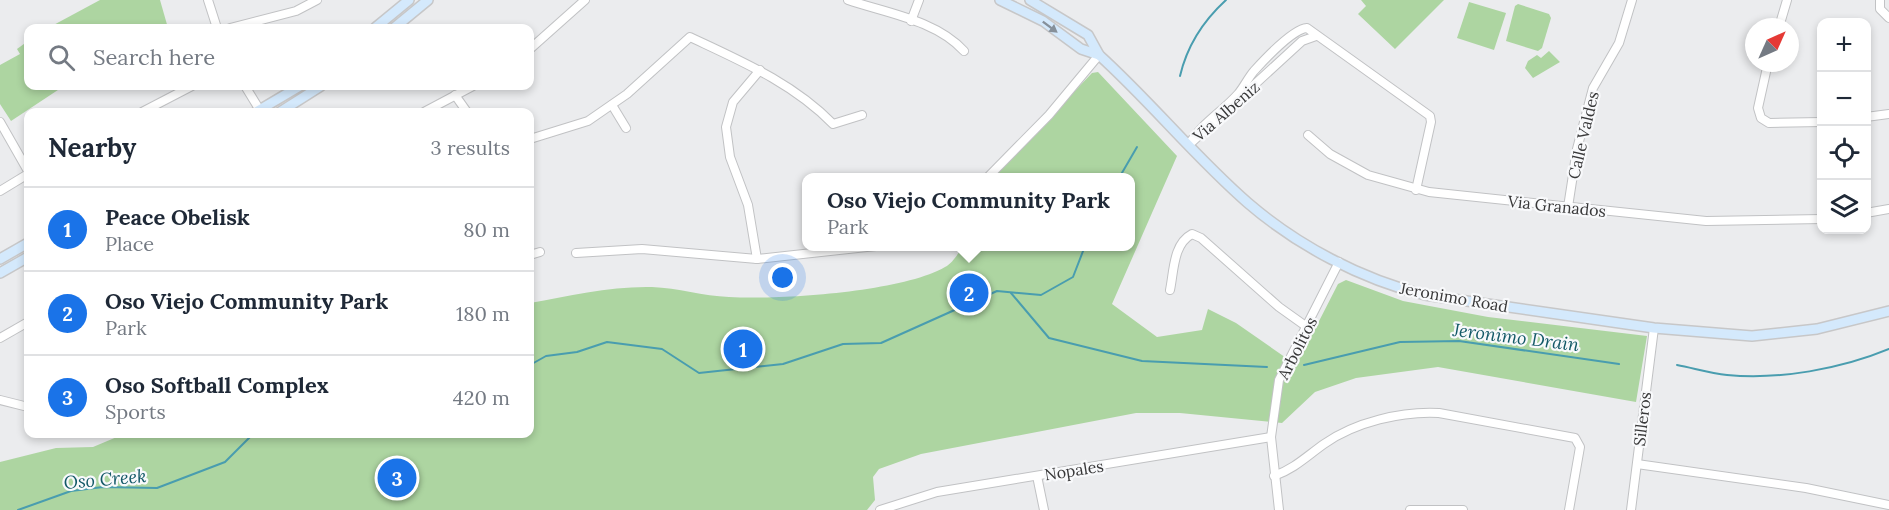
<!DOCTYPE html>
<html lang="en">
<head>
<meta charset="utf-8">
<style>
  :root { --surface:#fff; --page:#f6f6f7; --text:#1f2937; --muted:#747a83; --line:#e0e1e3; --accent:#1a73e8 }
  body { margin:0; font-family:Lora,serif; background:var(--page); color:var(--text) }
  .controls { position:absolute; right:18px; top:18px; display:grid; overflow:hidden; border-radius:12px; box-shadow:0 3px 9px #0003 }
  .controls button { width:54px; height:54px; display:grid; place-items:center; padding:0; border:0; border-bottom:2px solid var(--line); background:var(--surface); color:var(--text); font:30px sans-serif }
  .compass { position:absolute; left:1745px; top:18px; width:54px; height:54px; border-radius:50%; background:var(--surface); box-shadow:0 3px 9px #0003; rotate:45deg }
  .you { position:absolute; left:783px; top:278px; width:21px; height:21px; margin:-15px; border:4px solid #fff; border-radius:50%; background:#1a73e8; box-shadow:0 0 0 9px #1a73e833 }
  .badge { display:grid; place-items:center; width:39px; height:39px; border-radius:50%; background:var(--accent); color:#fff; font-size:20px; font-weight:700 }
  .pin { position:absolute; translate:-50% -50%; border:3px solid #fff; box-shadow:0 2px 6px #0006 }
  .popup { position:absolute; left:802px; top:173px; width:333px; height:78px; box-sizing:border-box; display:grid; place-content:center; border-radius:12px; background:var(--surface); filter:drop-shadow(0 2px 4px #0005); font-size:20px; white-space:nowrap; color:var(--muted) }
  .popup b { font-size:22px; color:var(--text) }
  .popup::after { content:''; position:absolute; left:50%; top:100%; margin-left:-12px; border:12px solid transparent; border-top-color:var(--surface) }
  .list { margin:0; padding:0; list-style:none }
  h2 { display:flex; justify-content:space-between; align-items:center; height:78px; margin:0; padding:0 24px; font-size:26px }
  h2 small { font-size:20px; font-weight:400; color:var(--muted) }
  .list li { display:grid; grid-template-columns:39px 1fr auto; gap:18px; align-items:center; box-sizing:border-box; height:84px; padding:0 24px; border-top:2px solid var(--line) }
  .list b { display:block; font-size:22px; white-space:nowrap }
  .list p { margin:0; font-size:20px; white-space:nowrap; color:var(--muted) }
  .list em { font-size:20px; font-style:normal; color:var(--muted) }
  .icon { flex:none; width:33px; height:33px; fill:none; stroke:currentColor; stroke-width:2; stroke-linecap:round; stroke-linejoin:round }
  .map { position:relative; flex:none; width:1889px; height:510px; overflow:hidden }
  .search { position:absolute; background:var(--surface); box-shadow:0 3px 9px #0003; left:24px; top:24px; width:510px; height:66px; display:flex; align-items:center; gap:15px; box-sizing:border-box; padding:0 21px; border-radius:12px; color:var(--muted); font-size:22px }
  .panel { position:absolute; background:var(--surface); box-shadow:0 3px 9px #0003; left:24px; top:108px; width:510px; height:330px; border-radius:12px }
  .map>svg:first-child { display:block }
  .green { fill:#add5a1 }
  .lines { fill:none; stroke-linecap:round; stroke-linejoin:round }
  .stream { stroke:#499daf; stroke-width:2 }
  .minor-casing { stroke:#c1c2c4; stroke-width:10 }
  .major-casing { stroke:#c7c7c8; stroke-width:12 }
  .minor { stroke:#fff; stroke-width:8 }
  .major { stroke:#d4e9fc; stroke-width:9 }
  .oneway { fill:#86909a }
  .labels { text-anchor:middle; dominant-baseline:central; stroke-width:4.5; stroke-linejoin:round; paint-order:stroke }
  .street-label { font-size:16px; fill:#383839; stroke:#f8f9fb }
  .water-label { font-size:18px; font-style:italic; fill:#135967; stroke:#f8f9fb }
</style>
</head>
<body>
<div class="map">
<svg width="1889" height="510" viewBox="0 0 1889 510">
  <rect width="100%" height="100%" fill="#ebecee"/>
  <g class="green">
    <polygon points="100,0 160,0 168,28 48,28"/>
    <polygon points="1361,0 1444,0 1395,49 1358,14 1366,6"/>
    <polygon points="1469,2 1506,13 1494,50 1457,38"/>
    <polygon points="1518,4 1549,14 1551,18 1542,48 1538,51 1506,41 1515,6"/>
    <polygon points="28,41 28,86 64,86 11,121 0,104 0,65 20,54 17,49"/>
    <polygon points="1549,51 1560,62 1533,78 1525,68 1528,61 1537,55 1541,58"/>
    <path d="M1098,72L1177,156L1112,304L1157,337L1202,330L1208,309L1236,323L1292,362L1316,327L1338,284L1346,280L1403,301L1488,317L1647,336L1636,402L1438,367L1356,378L1315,392L1282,423L1180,413H1136L921,454L879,469L873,477L875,500L867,510H0V462L56,448L93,447L124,434H530V303C569,296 611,286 652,287C678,288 703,296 729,297C780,300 902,292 945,267C953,263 958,253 963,247L1131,246V178L993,177L1092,73Z"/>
  </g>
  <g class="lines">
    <g class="stream">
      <path d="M1180,76C1187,46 1203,21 1226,0"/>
      <polyline points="1119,178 1137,147"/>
      <polyline points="1011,293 1049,338 1142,361 1267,367"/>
      <polyline points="530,365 546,356 577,352 607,342 662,349 699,373 783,364 843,344 881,343 997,291 1041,295 1073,277 1085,246"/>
      <polyline points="1304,365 1400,342 1459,341 1619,364"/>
      <path d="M1677,365C1693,368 1710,373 1727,375C1779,380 1841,369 1889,349"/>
      <polyline points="18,510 71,491 103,487 157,488 225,462 253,434"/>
    </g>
    <g class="minor-casing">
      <g id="minor">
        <polyline points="208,0 217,28"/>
        <path d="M848,0C886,13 936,20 964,51"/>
        <polyline points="1880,0 1880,9 1889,18"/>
        <polyline points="911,21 919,0"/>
        <polyline points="1779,27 1787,0"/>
        <polyline points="230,28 296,11 317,0"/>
        <polyline points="530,49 585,0"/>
        <polyline points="1768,63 1758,108 1761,118 1769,123 1822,122"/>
        <polyline points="245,86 261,112"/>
        <polyline points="455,95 467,112"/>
        <polyline points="612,105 626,128"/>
        <polyline points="142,112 192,86"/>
        <polyline points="424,112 473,86"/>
        <polyline points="1866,117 1889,114"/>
        <polyline points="0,122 28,171"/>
        <polyline points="1308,135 1330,154 1368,175 1429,192 1706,221 1822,219"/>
        <path d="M530,139L588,121L627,94L690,37C741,61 793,83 833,124L862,115"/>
        <polyline points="1193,141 1302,41 1316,36"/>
        <path d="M1189,144C1202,123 1222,112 1238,94C1244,87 1248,78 1254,71C1264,60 1293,29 1307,28L1430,116L1431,122L1416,190"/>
        <polyline points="987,178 1049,115 1099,55"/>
        <polyline points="0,191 28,174"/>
        <polyline points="1568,207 1577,149 1593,88 1619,43 1632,0"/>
        <polyline points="1866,213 1889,209"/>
        <polyline points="576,253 642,249 757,259 876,246"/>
        <polyline points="530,255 540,252"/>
        <polyline points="757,259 748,205 730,157 726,127 733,102 760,70"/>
        <path d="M1170,290C1174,271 1173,244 1192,234L1201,238L1279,307L1307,327"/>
        <polyline points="0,338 28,322"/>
        <polyline points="0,400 28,407"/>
        <polyline points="1637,464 1806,488 1889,505"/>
        <polyline points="1037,476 1044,510"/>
        <path d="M1274,476C1294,469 1307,456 1324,444C1355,422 1402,411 1439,413L1575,438L1580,447L1569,510"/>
        <polyline points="880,510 937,492 1271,437"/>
        <polyline points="1279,510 1271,437 1279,380 1339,262"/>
        <polyline points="1410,510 1463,510"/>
        <polyline points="1631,510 1654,328"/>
      </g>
    </g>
    <g class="major-casing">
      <g id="major">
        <polyline points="1000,0 1043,21 1081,49 1099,55"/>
        <path d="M1030,0L1088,35L1099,55C1151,102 1195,157 1248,203C1298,246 1361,279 1425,295L1654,328L1752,336L1817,329L1889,311"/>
        <polyline points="375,28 409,0"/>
        <polyline points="394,28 428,0"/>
        <polyline points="256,112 300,86"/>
        <polyline points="280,112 321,86"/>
        <polyline points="0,259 28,243"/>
        <polyline points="0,273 28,257"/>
      </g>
    </g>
    <use href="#minor" class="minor"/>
    <use href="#major" class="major"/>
  </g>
  <defs><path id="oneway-solid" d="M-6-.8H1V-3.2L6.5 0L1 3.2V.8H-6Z" transform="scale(1.5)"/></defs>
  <use class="oneway" href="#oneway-solid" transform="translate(1050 27) rotate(37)"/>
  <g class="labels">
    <g class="street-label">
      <text transform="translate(1226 111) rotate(-41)">Via Albeniz</text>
      <text transform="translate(1583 135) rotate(-77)">Calle Valdes</text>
      <text transform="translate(1557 206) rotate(6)">Via Granados</text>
      <text transform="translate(1454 297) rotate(10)">Jeronimo Road</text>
      <text transform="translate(1297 348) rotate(-63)">Arbolitos</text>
      <text transform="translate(1642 419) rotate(-83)">Silleros</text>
      <text transform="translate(1074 470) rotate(-9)">Nopales</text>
    </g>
    <g class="water-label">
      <text transform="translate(1516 337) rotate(7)">Jeronimo Drain</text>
      <text transform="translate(105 479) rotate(-5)">Oso Creek</text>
    </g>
  </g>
</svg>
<div class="controls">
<button>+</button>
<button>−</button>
<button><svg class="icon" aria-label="locate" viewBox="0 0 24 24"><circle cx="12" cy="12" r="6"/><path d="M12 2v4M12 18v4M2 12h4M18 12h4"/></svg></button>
<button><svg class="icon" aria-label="layers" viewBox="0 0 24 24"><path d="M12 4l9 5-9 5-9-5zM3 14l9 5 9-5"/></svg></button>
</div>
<svg class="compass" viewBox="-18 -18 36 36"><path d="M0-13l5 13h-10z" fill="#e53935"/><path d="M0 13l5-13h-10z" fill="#747a83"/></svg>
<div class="you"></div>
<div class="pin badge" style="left:743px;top:349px">1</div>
<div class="pin badge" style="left:969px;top:293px">2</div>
<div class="popup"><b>Oso Viejo Community Park</b>Park</div>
<div class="pin badge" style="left:397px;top:478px">3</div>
<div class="search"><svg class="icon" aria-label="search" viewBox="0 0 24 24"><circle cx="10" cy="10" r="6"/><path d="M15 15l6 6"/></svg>Search here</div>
<section class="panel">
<h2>Nearby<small>3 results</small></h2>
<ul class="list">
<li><span class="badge">1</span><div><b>Peace Obelisk</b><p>Place</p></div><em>80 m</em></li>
<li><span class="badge">2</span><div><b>Oso Viejo Community Park</b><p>Park</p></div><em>180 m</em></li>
<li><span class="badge">3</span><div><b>Oso Softball Complex</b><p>Sports</p></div><em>420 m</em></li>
</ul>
</section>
</div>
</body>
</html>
